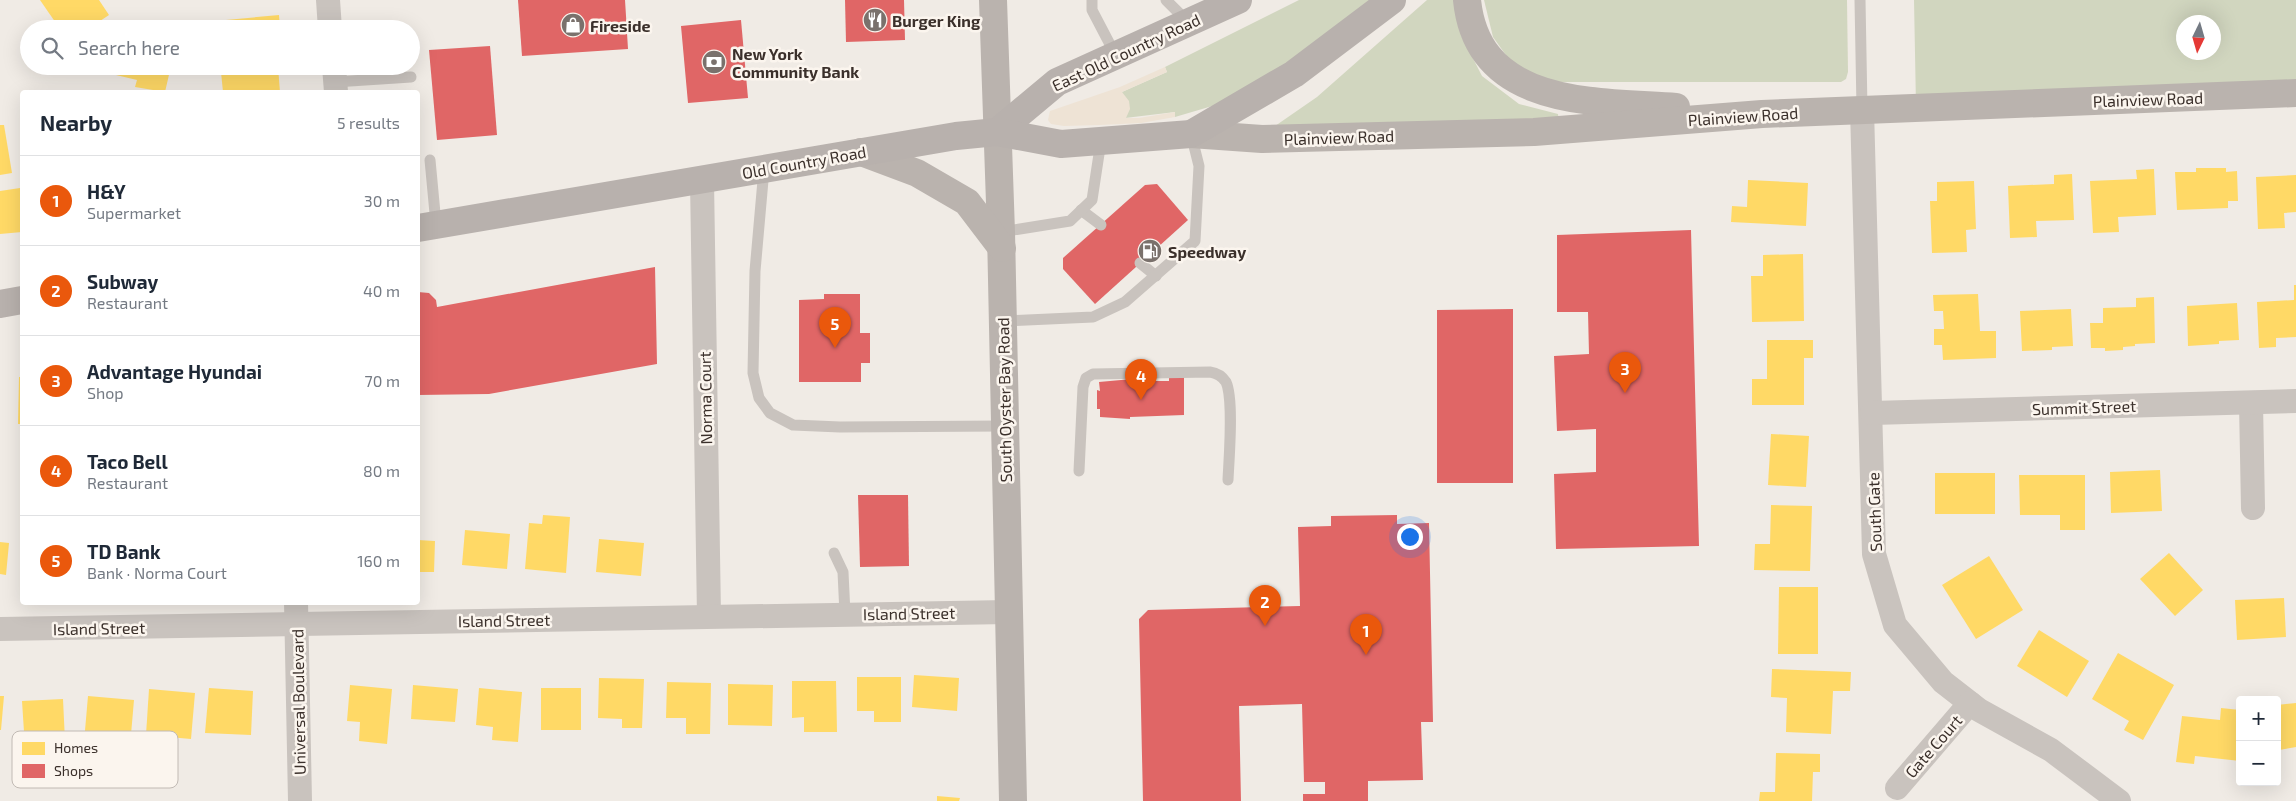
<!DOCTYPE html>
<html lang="en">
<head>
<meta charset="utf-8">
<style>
  :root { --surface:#fff; --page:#f2f2f3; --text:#1f2937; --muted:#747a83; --line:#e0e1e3; --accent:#ea580c }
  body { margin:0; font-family:"Exo 2",sans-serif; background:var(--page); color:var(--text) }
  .controls { position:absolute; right:15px; bottom:15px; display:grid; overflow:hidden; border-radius:5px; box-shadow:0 5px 20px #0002 }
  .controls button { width:45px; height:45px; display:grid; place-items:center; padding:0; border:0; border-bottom:1px solid var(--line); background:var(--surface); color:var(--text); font:25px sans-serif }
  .compass { position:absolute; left:2176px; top:15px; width:45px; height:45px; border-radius:50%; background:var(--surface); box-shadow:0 5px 20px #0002; rotate:185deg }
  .you { position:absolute; left:1409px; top:536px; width:18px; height:18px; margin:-12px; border:4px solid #fff; border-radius:50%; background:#1a73e8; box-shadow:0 0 0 8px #1a73e833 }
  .badge { display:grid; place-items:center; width:32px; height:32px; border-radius:50%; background:var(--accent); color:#fff; font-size:16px; font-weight:700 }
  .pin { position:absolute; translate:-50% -41px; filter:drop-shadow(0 1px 2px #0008) }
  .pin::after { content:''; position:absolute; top:26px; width:18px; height:15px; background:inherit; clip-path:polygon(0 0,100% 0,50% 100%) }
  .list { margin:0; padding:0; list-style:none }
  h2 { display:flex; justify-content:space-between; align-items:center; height:65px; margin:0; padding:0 20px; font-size:21px }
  h2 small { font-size:16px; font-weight:400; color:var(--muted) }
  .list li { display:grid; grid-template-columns:32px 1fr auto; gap:15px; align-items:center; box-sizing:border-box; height:90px; padding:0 20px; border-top:1px solid var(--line) }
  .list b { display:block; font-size:19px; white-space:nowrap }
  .list p { margin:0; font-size:16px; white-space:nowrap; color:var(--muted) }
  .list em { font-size:16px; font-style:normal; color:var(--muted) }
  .icon { flex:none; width:28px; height:28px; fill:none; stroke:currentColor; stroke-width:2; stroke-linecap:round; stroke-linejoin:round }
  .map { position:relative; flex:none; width:2296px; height:801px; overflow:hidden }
  .search { position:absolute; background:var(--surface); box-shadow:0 5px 20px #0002; left:20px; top:20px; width:400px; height:55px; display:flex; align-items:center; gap:12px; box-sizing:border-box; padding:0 18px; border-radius:28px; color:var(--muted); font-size:19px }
  .panel { position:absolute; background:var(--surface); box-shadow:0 5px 20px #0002; left:20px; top:90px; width:400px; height:515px; border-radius:5px }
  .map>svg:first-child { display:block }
  .green { fill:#d1d6bf; fill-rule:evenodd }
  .plaza { fill:#eee3d5 }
  .homes { fill:#ffd966 }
  .shops { fill:#e06666 }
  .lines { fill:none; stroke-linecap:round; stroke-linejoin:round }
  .lane { stroke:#c9c3be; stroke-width:11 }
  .street { stroke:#c9c3be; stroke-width:24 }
  .secondary { stroke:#bab3ae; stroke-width:28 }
  .primary { stroke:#b8b1ad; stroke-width:28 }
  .labels { text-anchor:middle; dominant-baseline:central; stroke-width:5; stroke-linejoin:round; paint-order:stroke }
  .poi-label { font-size:16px; font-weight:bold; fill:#3b302b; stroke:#fbf5ee; text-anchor:start }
  .street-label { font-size:16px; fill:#3b302b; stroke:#fbf5ee }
  .key { fill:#fbf5ee; stroke:#c1bab4; stroke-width:1 }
  .key-label { font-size:14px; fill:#3b302b }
</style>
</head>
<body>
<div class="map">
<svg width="2296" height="801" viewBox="0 0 2296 801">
  <rect width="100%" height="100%" fill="#f0ebe5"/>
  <g class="green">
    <polygon points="1299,0 1375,0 1314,52 1219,104 1175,117 1175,112 1125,118 1122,92 1167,72 1165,67"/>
    <polygon points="1427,0 1456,0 1461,35 1482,76 1519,104 1558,114 1559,122 1268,131 1317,97"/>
    <polygon points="1484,0 1847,0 1848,72 1846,79 1841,82 1542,82 1513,65 1493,37"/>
    <path d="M1914,0H2296V93L1916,106ZM2184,22H2214V52H2184Z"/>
  </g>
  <polygon class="plaza" points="1165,67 1167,72 1122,92 1129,101 1130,109 1126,118 1139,118 1175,112 1175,117 1141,123 1100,125 1064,126 1051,124 1048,120 1050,111 1120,87"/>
  <g class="homes">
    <polygon points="40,0 99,0 109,15 88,29 60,29"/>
    <polygon points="279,15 280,29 216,29 215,21"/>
    <polygon points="118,66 171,66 165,92 135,87 137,80 116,75"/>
    <polygon points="278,67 280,92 223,92 221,72"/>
    <polygon points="0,125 4,125 12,173 0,175"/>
    <polygon points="2196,168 2226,168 2226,172 2237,171 2238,201 2228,201 2228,208 2177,210 2175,172 2196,172"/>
    <polygon points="2154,169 2156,215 2118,217 2119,232 2093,233 2090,181 2137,179 2136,170"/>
    <polygon points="2072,174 2074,220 2036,221 2037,237 2010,238 2008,186 2054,184 2054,175"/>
    <polygon points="2296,175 2296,212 2284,213 2285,228 2258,229 2256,177"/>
    <polygon points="1748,180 1808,183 1806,226 1731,222 1732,206 1747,207"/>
    <polygon points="1974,181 1976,229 1966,230 1967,252 1932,253 1930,201 1937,201 1937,182"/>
    <polygon points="20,188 22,232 0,234 0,191"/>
    <polygon points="1803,254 1804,321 1752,322 1751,276 1763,276 1763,255"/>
    <polygon points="2294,285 2296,285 2296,337 2276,338 2276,347 2259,348 2257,302 2294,300"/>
    <polygon points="1978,294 1980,331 1996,331 1996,358 1943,360 1942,345 1934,345 1934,329 1944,329 1943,311 1934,311 1933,295"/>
    <polygon points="2154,297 2155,343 2135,344 2135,346 2123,347 2123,350 2105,351 2105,348 2091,348 2090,323 2103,323 2103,308 2136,307 2136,298"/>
    <polygon points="2237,303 2239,340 2219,341 2219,344 2188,346 2187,306"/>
    <polygon points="2071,309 2073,346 2052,347 2052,350 2022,351 2020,311"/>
    <polygon points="1767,340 1813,340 1813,358 1804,358 1804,405 1752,405 1752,379 1767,379"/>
    <polygon points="19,377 22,377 22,424 18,424"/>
    <polygon points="1771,434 1809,436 1806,487 1768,485"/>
    <polygon points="2160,470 2162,511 2111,513 2110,472"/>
    <rect x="1935" y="473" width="60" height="41"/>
    <polygon points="2019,475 2085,475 2085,530 2060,530 2060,515 2020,515"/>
    <polygon points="1771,505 1812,506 1810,571 1754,570 1755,544 1770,544"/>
    <polygon points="543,515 570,517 566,573 525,569 529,523 542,524"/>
    <polygon points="465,530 510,534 507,569 462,565"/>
    <polygon points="599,539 644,543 641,576 596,572"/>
    <polygon points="418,540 435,541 434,572 418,572"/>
    <polygon points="0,542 9,543 6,575 0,574"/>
    <polygon points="2169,553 2203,590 2175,616 2140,579"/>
    <polygon points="1989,556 2023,610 1976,639 1942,585"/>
    <polygon points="1779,587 1818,587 1818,654 1778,654"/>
    <polygon points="2284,598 2286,637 2237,640 2235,600"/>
    <polygon points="2039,630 2089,661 2067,697 2017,666"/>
    <polygon points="2118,653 2174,685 2143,740 2124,730 2129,721 2092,699"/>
    <polygon points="1772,669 1851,672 1850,691 1833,691 1831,734 1786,732 1787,698 1771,697"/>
    <polygon points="914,675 959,678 957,711 912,707"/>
    <polygon points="857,677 901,677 901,722 874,722 874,711 857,711"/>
    <polygon points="599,678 644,679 642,728 622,728 622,719 598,718"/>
    <polygon points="792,681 836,681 837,732 804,732 804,717 792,718"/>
    <polygon points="667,682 711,683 710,734 686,734 686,718 666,718"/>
    <polygon points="728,684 773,685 772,726 728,725"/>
    <polygon points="350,685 392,689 387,744 359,741 360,722 347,721"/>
    <polygon points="413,685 458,689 455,722 411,719"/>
    <polygon points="209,688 253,691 251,735 205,733"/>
    <polygon points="479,688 522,692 518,742 492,740 493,727 476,725"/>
    <rect x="541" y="688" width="40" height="42"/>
    <polygon points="149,689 195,693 191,739 146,735"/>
    <polygon points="0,696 4,696 1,730 0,730"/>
    <polygon points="88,696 134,700 130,746 84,742"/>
    <polygon points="63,699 65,741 43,742 42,732 24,732 22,701"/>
    <polygon points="2296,703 2296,747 2279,750 2277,705"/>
    <polygon points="2221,708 2240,710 2240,761 2195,756 2194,764 2176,762 2182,716 2220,720"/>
    <polygon points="1776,753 1820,754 1820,772 1813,772 1812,801 1759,801 1760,792 1775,792"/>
    <polygon points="937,796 960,798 959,801 937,801"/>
  </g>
  <g class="shops">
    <polygon points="518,0 625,0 628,49 522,56"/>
    <polygon points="845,0 904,0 905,40 846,42"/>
    <polygon points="741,20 748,98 688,103 681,26"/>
    <polygon points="490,46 497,135 437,140 429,50"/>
    <polygon points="1157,184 1188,220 1095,304 1063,269 1063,258 1145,185"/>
    <polygon points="1691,230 1699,546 1556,549 1554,474 1596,472 1596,429 1557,431 1554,356 1589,354 1588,312 1557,312 1557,235"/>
    <polygon points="655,267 657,364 489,394 418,395 418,292 429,293 436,300 437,307"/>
    <polygon points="824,294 860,294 860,333 870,333 870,363 861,363 861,382 799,382 799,300 824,299"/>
    <polygon points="1513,309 1513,483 1437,483 1437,310"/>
    <polygon points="1184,377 1184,415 1130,417 1130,419 1100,417 1100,409 1097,409 1097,390 1100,391 1099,382 1143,378 1143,381 1169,381 1169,378"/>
    <polygon points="858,495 908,495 909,566 860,567"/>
    <polygon points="1397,515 1397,524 1429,523 1433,722 1421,722 1423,780 1368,781 1368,801 1303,801 1303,794 1325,794 1325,782 1304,782 1302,704 1239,706 1241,801 1143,801 1139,619 1148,610 1300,606 1298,527 1331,526 1331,516"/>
  </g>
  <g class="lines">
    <g class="lane">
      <polyline points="1092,0 1092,10 1115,54"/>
      <polyline points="1166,0 1188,22"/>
      <polyline points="1860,0 1862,109"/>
      <polyline points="335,82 411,77"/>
      <polyline points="430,160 436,224"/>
      <polyline points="764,169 755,271 753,373 759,398 770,413 793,425 840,427 1004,426"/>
      <polyline points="1081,210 1101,225"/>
      <polyline points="1001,232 1070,221 1092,200 1101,141"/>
      <polyline points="1140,263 1156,276"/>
      <polyline points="1003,321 1093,317 1125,302 1195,241 1199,166 1191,134"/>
      <path d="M1079,471L1083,387L1086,378L1093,374L1210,372C1217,373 1222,376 1226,382C1234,399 1229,458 1228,480"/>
      <polyline points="834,553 843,572 845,614"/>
    </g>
    <g class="street">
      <polyline points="328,0 330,29"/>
      <polyline points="334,66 336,92"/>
      <polyline points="1862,109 1874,554 1895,625 1943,682 1979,710 2051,750 2119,801"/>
      <polyline points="702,181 709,616"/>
      <polyline points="2251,403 2253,508"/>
      <polyline points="1872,413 2296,401"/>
      <polyline points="296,602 300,801"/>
      <polyline points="0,629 1008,612"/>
      <polyline points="1897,788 1970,703"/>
    </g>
    <g class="secondary">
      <polyline points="993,0 1001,232 1013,801"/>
      <path d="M1467,0C1478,108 1595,101 1676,107"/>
      <polyline points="1191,134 1262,139 1534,132 1762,114 2296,93"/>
      <polyline points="861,152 917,173 967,202 1002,248"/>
    </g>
    <g class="primary">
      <polyline points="997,132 1057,82 1238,0"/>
      <polyline points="418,228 956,136 997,132 1061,144 1191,134 1294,74 1392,0"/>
      <polyline points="0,304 22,300"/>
    </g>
  </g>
  <defs>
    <g id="restaurant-disc" transform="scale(1.25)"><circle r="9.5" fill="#7a716c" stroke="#fbf5ee"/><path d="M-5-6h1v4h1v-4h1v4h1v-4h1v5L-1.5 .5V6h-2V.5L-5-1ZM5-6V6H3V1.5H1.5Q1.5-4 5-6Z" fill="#fff"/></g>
    <g id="shop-disc" transform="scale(1.25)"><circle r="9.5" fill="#7a716c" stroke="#fbf5ee"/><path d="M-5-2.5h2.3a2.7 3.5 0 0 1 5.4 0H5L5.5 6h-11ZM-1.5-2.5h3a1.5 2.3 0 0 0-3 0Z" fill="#fff"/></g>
    <g id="bank-disc" transform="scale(1.25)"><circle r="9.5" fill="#7a716c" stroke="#fbf5ee"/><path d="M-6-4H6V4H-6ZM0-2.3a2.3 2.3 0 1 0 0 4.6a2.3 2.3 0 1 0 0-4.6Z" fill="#fff"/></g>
    <g id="fuel-disc" transform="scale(1.25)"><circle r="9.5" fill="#7a716c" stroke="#fbf5ee"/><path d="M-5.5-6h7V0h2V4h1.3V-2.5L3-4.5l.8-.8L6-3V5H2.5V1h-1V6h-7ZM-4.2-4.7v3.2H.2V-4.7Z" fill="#fff"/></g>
  </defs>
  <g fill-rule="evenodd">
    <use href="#restaurant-disc" x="875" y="20"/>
    <use href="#shop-disc" x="573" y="25"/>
    <use href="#bank-disc" x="714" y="62"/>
    <use href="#fuel-disc" x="1150" y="251"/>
  </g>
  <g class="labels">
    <g class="poi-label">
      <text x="892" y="20">Burger King</text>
      <text x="590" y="25">Fireside</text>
      <text x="732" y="53">New York<tspan x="732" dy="18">Community Bank</tspan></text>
      <text x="1168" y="251">Speedway</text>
    </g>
    <g class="street-label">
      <text transform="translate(1126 52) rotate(-25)">East Old Country Road</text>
      <text transform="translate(2148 99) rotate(-2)">Plainview Road</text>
      <text transform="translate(1743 116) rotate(-4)">Plainview Road</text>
      <text transform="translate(1339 137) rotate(-2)">Plainview Road</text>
      <text transform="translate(804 162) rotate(-10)">Old Country Road</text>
      <text transform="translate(705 398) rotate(-91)">Norma Court</text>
      <text transform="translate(1004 400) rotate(-91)">South Oyster Bay Road</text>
      <text transform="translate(2084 407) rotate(-2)">Summit Street</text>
      <text transform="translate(1874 512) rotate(-92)">South Gate</text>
      <text transform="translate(909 613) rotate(-1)">Island Street</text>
      <text transform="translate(504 620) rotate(-1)">Island Street</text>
      <text transform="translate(99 628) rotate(-1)">Island Street</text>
      <text transform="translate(298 702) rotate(-91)">Universal Boulevard</text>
      <text transform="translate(1933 746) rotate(-49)">Gate Court</text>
    </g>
  </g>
  <rect x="12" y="731" width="166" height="57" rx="8" class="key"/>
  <rect x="22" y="742" width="23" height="13" fill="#ffd966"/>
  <rect x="22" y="764" width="23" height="14" fill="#e06666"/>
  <g class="key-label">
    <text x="54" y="753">Homes</text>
    <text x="54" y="776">Shops</text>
  </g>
</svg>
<div class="controls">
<button>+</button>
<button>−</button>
</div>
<svg class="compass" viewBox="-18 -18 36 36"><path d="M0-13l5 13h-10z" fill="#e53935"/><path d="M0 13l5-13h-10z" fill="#747a83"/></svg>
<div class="you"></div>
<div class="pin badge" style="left:1366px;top:655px">1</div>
<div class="pin badge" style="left:1265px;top:626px">2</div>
<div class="pin badge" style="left:1625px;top:393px">3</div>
<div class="pin badge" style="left:1141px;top:400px">4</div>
<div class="pin badge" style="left:835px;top:348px">5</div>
<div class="search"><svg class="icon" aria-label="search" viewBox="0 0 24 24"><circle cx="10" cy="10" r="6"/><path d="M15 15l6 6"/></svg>Search here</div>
<section class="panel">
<h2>Nearby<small>5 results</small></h2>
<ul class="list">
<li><span class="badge">1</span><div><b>H&amp;Y</b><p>Supermarket</p></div><em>30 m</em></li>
<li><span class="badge">2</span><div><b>Subway</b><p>Restaurant</p></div><em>40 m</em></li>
<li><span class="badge">3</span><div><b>Advantage Hyundai</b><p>Shop</p></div><em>70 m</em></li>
<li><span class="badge">4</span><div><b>Taco Bell</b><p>Restaurant</p></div><em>80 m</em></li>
<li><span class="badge">5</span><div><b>TD Bank</b><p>Bank · Norma Court</p></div><em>160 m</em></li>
</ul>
</section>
</div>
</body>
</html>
